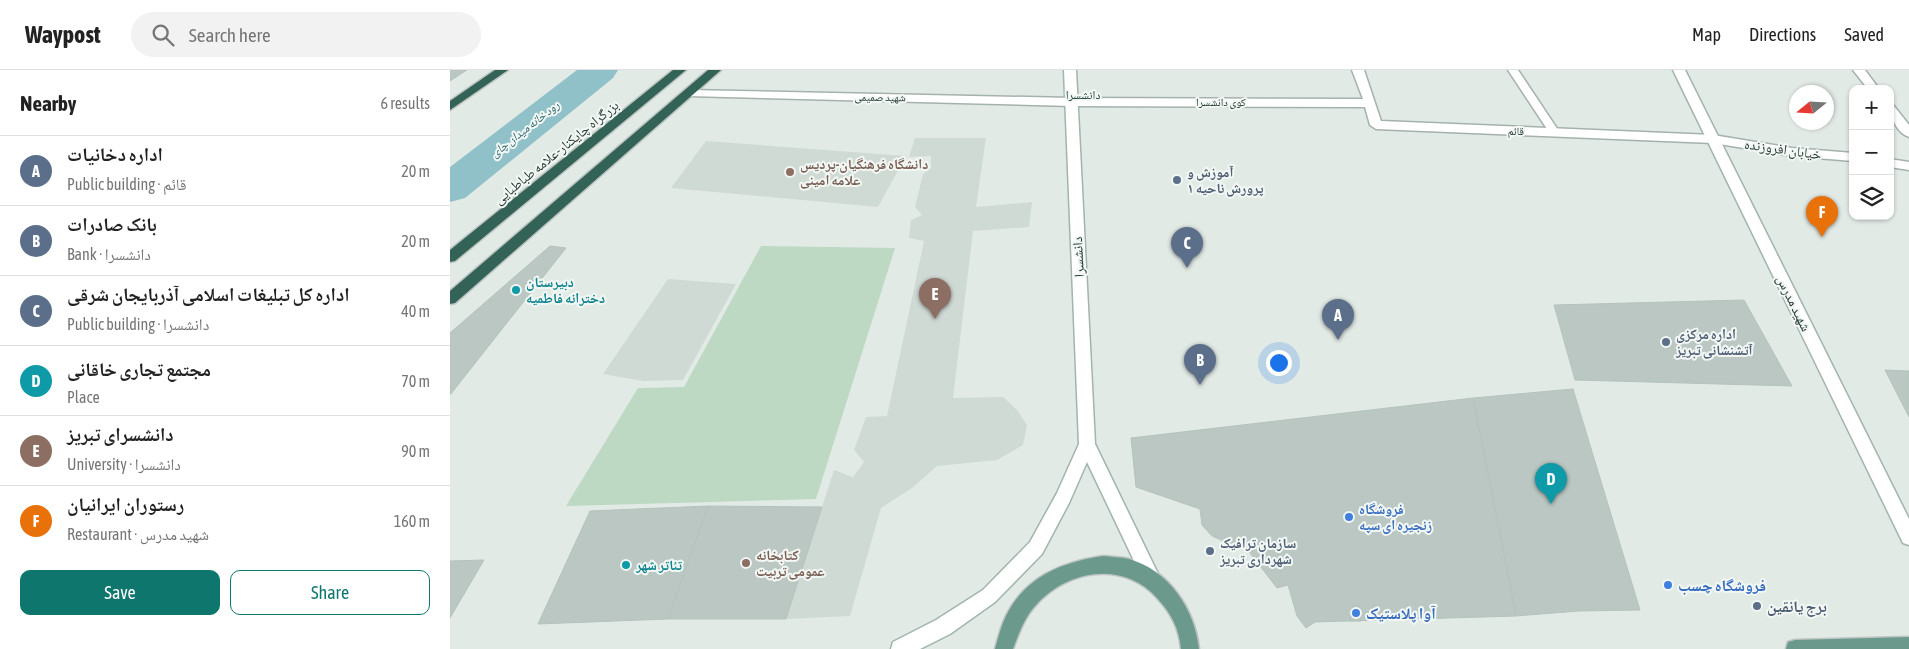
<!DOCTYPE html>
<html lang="en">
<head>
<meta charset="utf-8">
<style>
  :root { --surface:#fff; --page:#f2f2f2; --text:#222; --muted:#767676; --line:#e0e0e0; --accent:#0f766e }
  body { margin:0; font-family:"Asap Condensed","Noto Naskh Arabic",sans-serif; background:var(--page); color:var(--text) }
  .controls { position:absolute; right:15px; top:15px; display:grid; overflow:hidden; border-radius:10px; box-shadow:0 1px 4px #0004 }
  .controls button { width:45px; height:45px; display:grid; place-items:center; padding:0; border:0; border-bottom:1px solid var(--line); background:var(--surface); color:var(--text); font:25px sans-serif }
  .compass { position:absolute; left:1339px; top:15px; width:45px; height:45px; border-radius:50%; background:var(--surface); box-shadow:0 1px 4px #0004; rotate:252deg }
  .you { position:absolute; left:828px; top:292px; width:18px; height:18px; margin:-12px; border:4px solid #fff; border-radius:50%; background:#1a73e8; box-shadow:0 0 0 8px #1a73e833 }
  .badge { display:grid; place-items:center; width:32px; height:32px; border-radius:50%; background:var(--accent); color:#fff; font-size:16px; font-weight:700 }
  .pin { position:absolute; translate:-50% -41px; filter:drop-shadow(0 1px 2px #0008) }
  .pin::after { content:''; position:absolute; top:26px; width:18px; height:15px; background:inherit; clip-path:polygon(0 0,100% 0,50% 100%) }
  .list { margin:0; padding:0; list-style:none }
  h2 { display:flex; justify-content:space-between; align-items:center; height:65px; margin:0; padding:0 20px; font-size:21px }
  h2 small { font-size:16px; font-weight:400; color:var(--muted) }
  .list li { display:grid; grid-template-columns:32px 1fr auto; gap:15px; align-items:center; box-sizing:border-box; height:70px; padding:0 20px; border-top:1px solid var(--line) }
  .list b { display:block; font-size:19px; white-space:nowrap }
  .list p { margin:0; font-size:16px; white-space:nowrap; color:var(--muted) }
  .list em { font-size:16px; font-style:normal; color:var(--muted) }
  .actions { display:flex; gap:10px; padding:15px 20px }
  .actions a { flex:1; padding:11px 0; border:1px solid var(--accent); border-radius:10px; text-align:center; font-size:18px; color:var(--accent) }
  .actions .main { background:var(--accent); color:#fff }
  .icon { flex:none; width:28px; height:28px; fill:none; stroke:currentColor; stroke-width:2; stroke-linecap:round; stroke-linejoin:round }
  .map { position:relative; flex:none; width:1459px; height:579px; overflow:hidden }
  header { display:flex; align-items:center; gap:30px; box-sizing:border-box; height:70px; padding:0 25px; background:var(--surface); border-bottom:1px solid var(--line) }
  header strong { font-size:24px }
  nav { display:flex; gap:28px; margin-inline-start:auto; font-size:18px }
  .search { width:350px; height:45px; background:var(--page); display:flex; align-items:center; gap:12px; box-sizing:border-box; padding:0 18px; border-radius:28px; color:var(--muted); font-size:19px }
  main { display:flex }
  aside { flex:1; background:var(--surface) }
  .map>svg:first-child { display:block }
  .built { fill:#d0dad5 }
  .green { fill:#bdd9c4 }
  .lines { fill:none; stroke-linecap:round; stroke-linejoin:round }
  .river { fill:#90c1c9; fill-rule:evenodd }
  .building { fill:#bac7c2; stroke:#b5c3bd }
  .lane-casing { stroke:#a5b1ad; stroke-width:3 }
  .street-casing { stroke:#a5b1ad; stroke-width:3 }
  .secondary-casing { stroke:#a2b4ad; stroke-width:3 }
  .primary-casing { stroke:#bdc4c2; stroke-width:3 }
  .highway-casing { stroke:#bdc4c2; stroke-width:3 }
  .lane { fill:#fff; fill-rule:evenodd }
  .street { fill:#fff; fill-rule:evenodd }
  .secondary { fill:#fff; fill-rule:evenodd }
  .primary { fill:#6b9a8d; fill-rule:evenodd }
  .highway { fill:#336257; fill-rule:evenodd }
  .education-dot { fill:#8d6e63; stroke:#f2f7f4; stroke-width:2 }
  .service-dot { fill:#5c6f8a; stroke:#f2f7f4; stroke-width:2 }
  .culture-dot { fill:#0f9aa8; stroke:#f2f7f4; stroke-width:2 }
  .shop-dot { fill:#3f7fe0; stroke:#f2f7f4; stroke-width:2 }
  .labels { text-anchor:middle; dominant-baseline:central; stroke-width:4; stroke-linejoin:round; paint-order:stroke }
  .far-street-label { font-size:11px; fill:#243933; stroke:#f2f7f4 }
  .far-neighbourhood-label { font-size:12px; fill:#22483e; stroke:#f2f7f4 }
  .far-water-label { font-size:12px; font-style:italic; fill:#25636e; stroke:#f2f7f4 }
  .street-label { font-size:14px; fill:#243933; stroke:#f2f7f4 }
  .education-label { font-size:14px; font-weight:bold; fill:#785e54; stroke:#f2f7f4; text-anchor:start }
  .service-label { font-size:14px; font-weight:bold; fill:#4e5e75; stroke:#f2f7f4; text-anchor:start }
  .culture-label { font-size:14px; font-weight:bold; fill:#0d838f; stroke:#f2f7f4; text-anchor:start }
  .shop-label { font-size:14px; font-weight:bold; fill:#366cbe; stroke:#f2f7f4; text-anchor:start }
  .near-shop-label { font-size:16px; font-weight:bold; fill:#366cbe; stroke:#f2f7f4; text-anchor:start }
  .near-service-label { font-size:16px; font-weight:bold; fill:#4e5e75; stroke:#f2f7f4; text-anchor:start }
</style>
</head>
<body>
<header>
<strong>Waypost</strong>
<div class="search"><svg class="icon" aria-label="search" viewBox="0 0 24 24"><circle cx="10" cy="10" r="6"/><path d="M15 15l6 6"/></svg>Search here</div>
<nav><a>Map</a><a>Directions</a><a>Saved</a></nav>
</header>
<main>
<aside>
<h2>Nearby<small>6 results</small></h2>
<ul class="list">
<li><span class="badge" style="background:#5c6f8a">A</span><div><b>اداره دخانیات</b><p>Public building · قائم</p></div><em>20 m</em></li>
<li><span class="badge" style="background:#5c6f8a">B</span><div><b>بانک صادرات</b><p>Bank · دانشسرا</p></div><em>20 m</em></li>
<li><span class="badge" style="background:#5c6f8a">C</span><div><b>اداره کل تبلیغات اسلامی آذربایجان شرقی</b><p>Public building · دانشسرا</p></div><em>40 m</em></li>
<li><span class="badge" style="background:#0f9aa8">D</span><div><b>مجتمع تجاری خاقانی</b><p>Place</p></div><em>70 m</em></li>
<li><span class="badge" style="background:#8d6e63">E</span><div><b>دانشسرای تبریز</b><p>University · دانشسرا</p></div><em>90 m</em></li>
<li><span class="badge" style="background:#e8710a">F</span><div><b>رستوران ایرانیان</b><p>Restaurant · شهید مدرس</p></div><em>160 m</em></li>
</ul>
<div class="actions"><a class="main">Save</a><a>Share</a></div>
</aside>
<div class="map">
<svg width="1459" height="579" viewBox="0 0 1459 579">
  <rect width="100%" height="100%" fill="#e2eae6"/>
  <g class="built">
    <polygon points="465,68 536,68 526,137 582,132 579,157 523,161 503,328 553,327 567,340 577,355 573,375 547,390 487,396 462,418 431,438 400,546 336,549 384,400 403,407 414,392 404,380 416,347 437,346 474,171 459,168 461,150 472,145 465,137 473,104 481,98 481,86 459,87"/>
    <polygon points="256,71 456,86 428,137 221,118"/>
    <polygon points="218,209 286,214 233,310 193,311 153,304"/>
  </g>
  <polygon class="green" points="311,176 445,178 366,429 116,436 188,318 234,317"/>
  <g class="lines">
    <polygon class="river" points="127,0 168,0 163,8 15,128 0,132 0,97"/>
  </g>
  <g class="building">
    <polygon points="0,0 17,0 0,11"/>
    <polygon points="100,176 116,178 0,325 0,263"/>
    <polygon points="1294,230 1342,316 1125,310 1104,235"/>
    <polygon points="1435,300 1459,301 1459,347"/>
    <polygon points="1123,319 1190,540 1129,541 1066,546 1023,328"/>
    <polygon points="1023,328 1066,546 865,552 856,558 847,546 838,515 827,518 793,474 778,473 762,466 752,455 750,439 686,417 681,368"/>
    <polygon points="258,436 218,549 88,554 140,441"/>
    <polygon points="258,436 372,437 336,549 218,549"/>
    <polygon points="34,490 0,548 0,491"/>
    <polygon points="903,535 910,536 911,551 900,551"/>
  </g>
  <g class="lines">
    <g class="lane-casing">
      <polygon id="lane" points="1058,0 1068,0 1110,63 1109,65 1101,65"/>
    </g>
    <g class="street-casing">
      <g id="street">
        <polygon points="902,0 914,0 931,51 1263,65 1342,78 1403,83 1403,91 1342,86 1263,73 926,59 920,55 915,37 621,36 238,26 232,23 238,20 621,28 913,29"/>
        <polygon points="1403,0 1415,0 1429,19 1418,19"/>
        <path d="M1440,35L1444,36L1459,55V67C1447,63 1440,47 1440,35Z"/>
        <polygon points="1440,89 1459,92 1459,100 1440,97"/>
      </g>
    </g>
    <g class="secondary-casing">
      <g id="secondary">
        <polygon points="614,0 626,0 645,374 711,510 708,516 702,519 696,516 637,392 619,433 592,484 545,532 500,564 470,579 441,579 443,572 486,550 533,520 580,472 607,423 629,374"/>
        <polygon points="1223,0 1235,0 1459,449 1459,475 1453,473"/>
      </g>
    </g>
    <g class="primary-casing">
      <g id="primary">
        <path d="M653,486C661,487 671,487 679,489C719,500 745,540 749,579H731C729,558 721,543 707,528C674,491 618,499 586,535C574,548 569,563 563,579H545C548,568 551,556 556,546C575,507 612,492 653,486Z"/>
        <polygon points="1459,567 1459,579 1336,579 1338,572 1345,570"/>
      </g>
    </g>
    <g class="highway-casing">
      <g id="highway">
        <polygon points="45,0 58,0 0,40 0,31"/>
        <polygon points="223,0 236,0 5,191 0,192 0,180"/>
        <polygon points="258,0 271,0 5,233 0,234 0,221"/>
      </g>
    </g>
    <use href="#lane" class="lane"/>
    <use href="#street" class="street"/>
    <use href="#secondary" class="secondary"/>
    <use href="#primary" class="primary"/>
    <use href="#highway" class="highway"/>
  </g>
  <g class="education-dot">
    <circle cx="340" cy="102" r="5"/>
    <circle cx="296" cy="493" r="5"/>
  </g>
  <g class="service-dot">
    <circle cx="727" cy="110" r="5"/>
    <circle cx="1216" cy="272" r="5"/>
    <circle cx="760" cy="481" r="5"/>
    <circle cx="1307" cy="536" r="5"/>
  </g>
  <g class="culture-dot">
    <circle cx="66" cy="220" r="5"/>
    <circle cx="176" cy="495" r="5"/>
  </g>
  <g class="shop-dot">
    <circle cx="899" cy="447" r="5"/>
    <circle cx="1218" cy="515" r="5"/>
    <circle cx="906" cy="543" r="5"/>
  </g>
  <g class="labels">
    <g class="far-street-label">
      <text transform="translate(430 27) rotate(1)">شهید صمیمی</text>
      <text x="771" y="32">کوی دانشسرا</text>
      <text transform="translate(1066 61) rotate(2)">قائم</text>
    </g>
    <g class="far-neighbourhood-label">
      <text x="633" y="25">دانشسرا</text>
    </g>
    <g class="far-water-label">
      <text transform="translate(75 59) rotate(-38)">رود خانه میدان چای</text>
    </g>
    <g class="street-label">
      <text transform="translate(1333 79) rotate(8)">خیابان افروزنده</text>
      <text transform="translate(106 82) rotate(-39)">بزرگراه چایکنار-علامه طباطبایی</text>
      <text transform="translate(628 187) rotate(-93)">دانشسرا</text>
      <text transform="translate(1344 233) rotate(64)">شهید مدرس</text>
    </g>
    <g class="education-label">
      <text x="350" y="94">دانشگاه فرهنگیان-پردیس<tspan x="350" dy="16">علامه امینی</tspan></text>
      <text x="306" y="485">کتابخانه<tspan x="306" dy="16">عمومی تربیت</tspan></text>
    </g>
    <g class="service-label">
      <text x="737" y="102">آموزش و<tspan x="737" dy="16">پرورش ناحیه ۱</tspan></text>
      <text x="1226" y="264">اداره مرکزی<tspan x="1226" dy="16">آتشنشانی تبریز</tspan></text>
      <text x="770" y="473">سازمان ترافیک<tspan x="770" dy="16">شهرداری تبریز</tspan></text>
    </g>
    <g class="culture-label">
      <text x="76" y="212">دبیرستان<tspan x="76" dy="16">دخترانه فاطمیه</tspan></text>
      <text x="186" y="495">تئاتر شهر</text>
    </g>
    <g class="shop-label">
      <text x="909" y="439">فروشگاه<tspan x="909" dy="16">زنجیره ای سپه</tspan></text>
    </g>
    <g class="near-shop-label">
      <text x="1228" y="515">فروشگاه چسب</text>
      <text x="916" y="543">آوا پلاستیک</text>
    </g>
    <g class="near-service-label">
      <text x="1317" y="536">برج یانقین</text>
    </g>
  </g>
</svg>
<div class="controls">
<button>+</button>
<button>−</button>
<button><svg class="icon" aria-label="layers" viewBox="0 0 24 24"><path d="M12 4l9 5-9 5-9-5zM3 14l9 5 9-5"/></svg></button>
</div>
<svg class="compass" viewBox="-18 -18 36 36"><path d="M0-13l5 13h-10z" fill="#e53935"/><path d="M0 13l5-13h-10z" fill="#767676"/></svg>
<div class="you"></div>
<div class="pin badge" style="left:888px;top:270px;background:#5c6f8a">A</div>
<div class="pin badge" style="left:750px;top:315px;background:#5c6f8a">B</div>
<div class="pin badge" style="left:737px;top:198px;background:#5c6f8a">C</div>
<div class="pin badge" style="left:1101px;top:434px;background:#0f9aa8">D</div>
<div class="pin badge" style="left:485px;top:249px;background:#8d6e63">E</div>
<div class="pin badge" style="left:1372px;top:167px;background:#e8710a">F</div>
</div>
</main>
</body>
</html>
